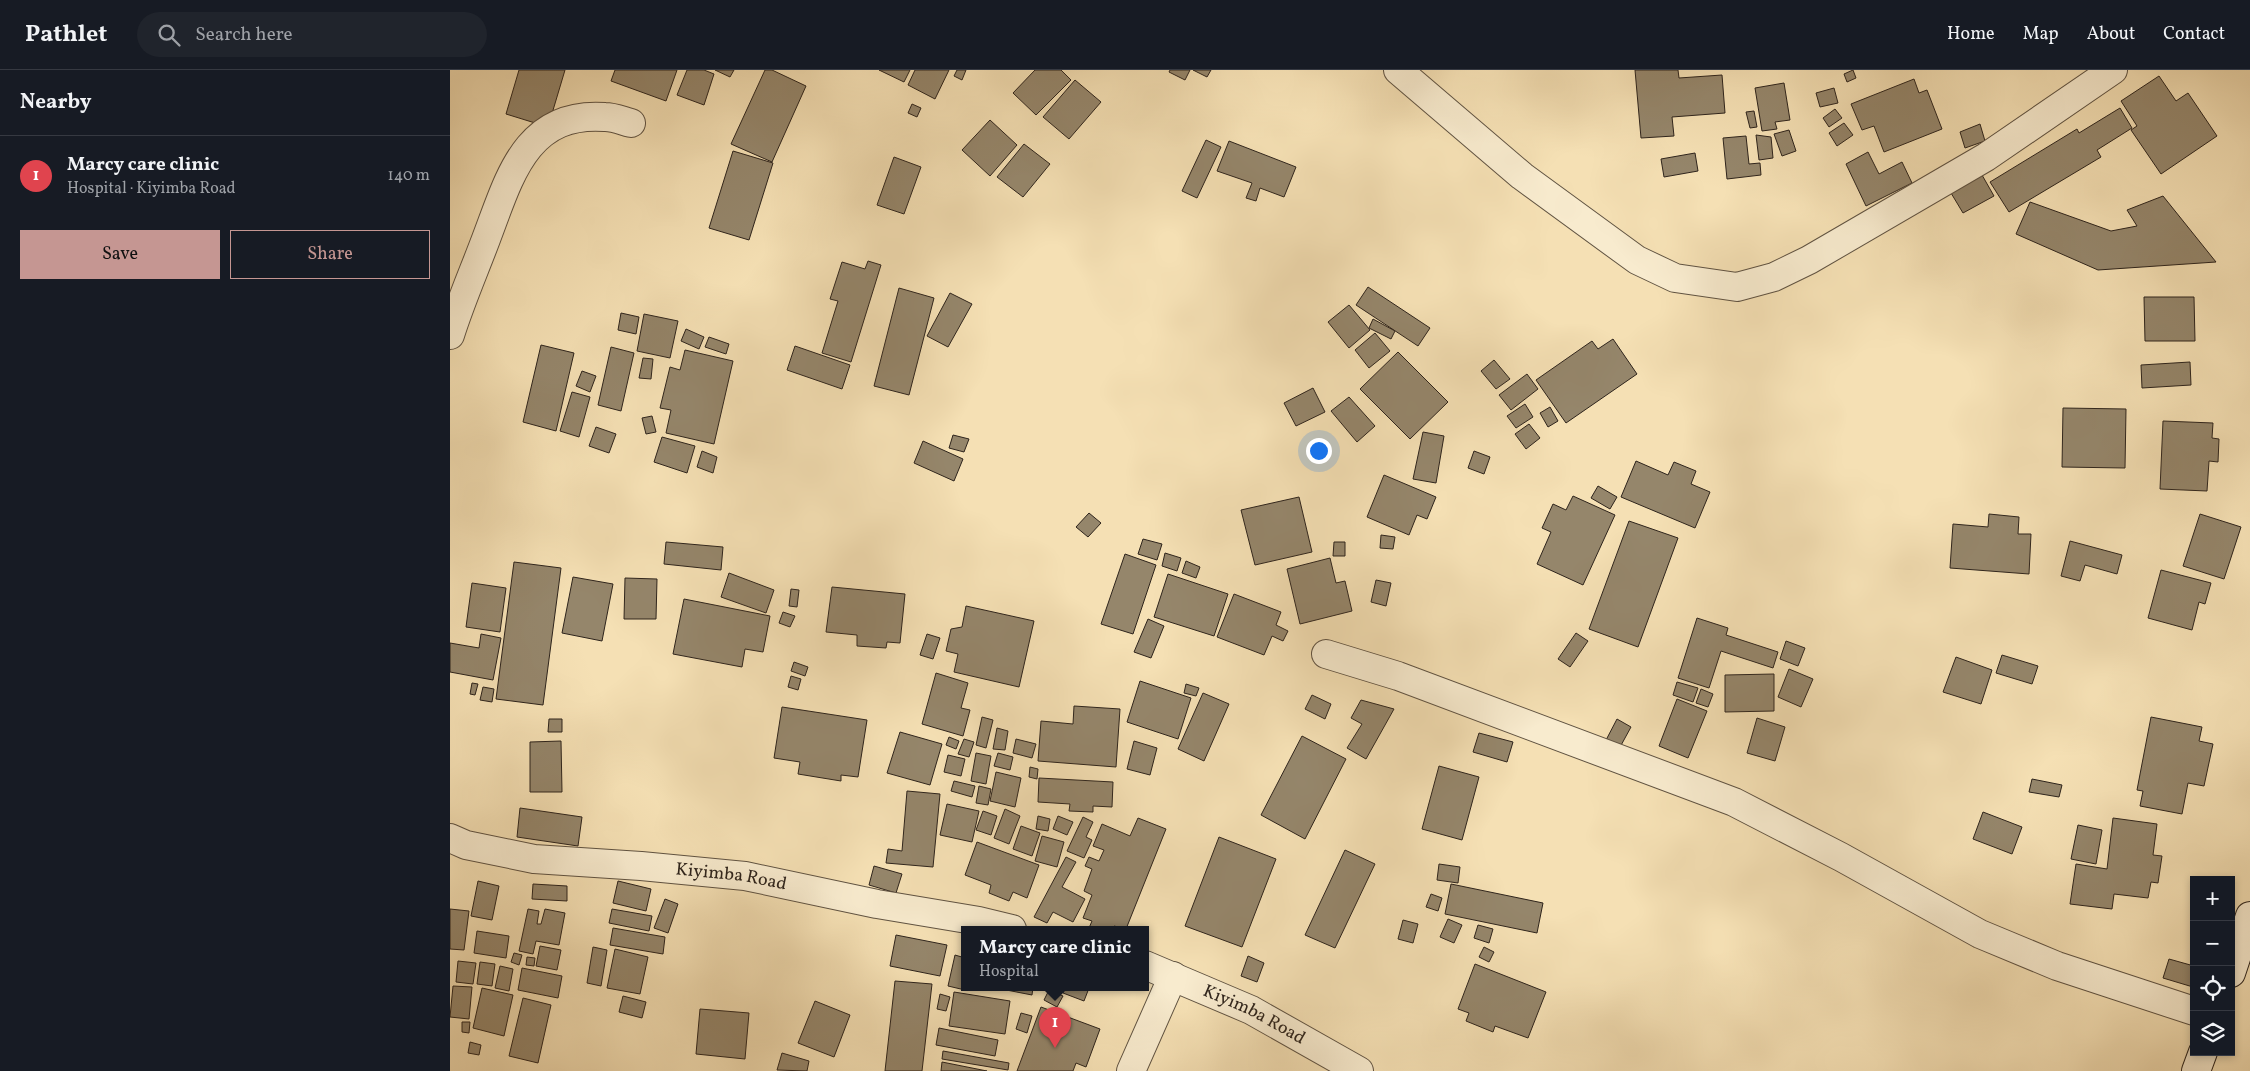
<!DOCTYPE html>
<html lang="en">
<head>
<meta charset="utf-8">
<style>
  :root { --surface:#171b24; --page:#20242c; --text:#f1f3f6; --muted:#9ea1a6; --line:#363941; --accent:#c59692 }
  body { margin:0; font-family:Vollkorn,serif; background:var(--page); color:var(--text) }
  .controls { position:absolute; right:15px; bottom:15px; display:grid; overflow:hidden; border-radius:0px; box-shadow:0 2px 8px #0003 }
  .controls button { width:45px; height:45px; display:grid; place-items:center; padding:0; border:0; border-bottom:1px solid var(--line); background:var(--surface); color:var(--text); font:25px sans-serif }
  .you { position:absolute; left:868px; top:380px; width:18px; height:18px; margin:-12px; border:4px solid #fff; border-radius:50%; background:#1a73e8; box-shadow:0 0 0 8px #1a73e833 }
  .badge { display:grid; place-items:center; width:32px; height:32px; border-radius:50%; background:var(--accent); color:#fff; font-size:16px; font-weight:700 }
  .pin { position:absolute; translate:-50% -41px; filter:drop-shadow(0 1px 2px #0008) }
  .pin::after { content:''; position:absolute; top:26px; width:18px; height:15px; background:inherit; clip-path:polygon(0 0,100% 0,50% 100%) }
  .popup { position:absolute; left:511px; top:856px; width:188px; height:65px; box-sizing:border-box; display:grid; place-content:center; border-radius:0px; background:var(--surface); filter:drop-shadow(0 1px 4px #0005); font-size:16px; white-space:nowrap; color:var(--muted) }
  .popup b { font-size:19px; color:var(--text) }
  .popup::after { content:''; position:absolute; left:50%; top:100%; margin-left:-10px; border:10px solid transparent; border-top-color:var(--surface) }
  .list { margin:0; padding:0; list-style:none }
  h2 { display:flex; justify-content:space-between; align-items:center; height:65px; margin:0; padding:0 20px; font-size:21px }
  h2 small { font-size:16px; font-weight:400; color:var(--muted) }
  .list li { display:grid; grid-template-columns:32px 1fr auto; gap:15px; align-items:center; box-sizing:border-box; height:80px; padding:0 20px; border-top:1px solid var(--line) }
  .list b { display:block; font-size:19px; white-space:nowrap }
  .list p { margin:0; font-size:16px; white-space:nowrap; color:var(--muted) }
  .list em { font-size:16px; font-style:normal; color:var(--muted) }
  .actions { display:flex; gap:10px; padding:15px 20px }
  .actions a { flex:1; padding:11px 0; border:1px solid var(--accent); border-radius:0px; text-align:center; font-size:18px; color:var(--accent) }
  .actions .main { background:var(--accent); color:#111 }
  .icon { flex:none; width:28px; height:28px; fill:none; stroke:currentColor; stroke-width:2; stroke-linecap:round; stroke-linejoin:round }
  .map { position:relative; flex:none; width:1800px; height:1001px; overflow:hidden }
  header { display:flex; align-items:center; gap:30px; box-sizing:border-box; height:70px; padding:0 25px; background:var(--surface); border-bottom:1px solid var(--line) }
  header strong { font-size:24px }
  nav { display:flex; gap:28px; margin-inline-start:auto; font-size:18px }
  .search { width:350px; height:45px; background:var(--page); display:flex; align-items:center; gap:12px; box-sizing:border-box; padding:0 18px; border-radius:28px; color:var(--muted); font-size:19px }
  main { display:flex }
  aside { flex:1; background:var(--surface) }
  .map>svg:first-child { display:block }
  .building { fill:#95866b; stroke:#2e241c }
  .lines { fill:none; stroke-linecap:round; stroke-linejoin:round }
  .street-casing { stroke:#605342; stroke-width:30 }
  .secondary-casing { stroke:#2e241c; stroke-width:30 }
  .street { stroke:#f8ebce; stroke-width:28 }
  .secondary { stroke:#f8ebce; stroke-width:28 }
  .labels { text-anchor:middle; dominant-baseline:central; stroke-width:5; stroke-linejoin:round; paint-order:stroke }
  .street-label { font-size:18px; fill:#2e241c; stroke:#f8ebce }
</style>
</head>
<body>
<header>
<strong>Pathlet</strong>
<div class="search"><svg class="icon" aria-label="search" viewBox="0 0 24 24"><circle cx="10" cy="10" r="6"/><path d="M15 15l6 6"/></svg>Search here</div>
<nav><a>Home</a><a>Map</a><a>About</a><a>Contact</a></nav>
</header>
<main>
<aside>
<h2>Nearby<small></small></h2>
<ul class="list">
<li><span class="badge" style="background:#e0444e">1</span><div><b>Marcy care clinic</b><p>Hospital · Kiyimba Road</p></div><em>140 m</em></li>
</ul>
<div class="actions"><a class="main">Save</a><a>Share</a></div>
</aside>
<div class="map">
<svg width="1800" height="1001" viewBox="0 0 1800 1001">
  <rect width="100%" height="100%" fill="#f5e0b4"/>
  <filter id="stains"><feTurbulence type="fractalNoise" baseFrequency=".004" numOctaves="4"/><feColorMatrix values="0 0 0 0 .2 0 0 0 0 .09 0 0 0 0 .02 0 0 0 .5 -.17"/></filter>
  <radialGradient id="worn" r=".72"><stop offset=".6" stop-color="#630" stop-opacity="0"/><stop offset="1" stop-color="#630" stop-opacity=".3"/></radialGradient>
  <g class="building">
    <polygon points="69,0 115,0 98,57 56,44"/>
    <polygon points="165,0 227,0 216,31 161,11"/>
    <polygon points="237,0 254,0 264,4 254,35 227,25"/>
    <polygon points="265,0 284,0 280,7"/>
    <polygon points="315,0 322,0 356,16 322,92 281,74"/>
    <polygon points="429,0 460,0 454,12"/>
    <polygon points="465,0 499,0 485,29 458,15"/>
    <polygon points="507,0 516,0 512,10 504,6"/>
    <polygon points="585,0 611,0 621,10 586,45 563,23"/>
    <polygon points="720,0 740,0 735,10 719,2"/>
    <polygon points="743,0 761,0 757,7"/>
    <polygon points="1185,0 1228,0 1229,8 1272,5 1275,43 1222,47 1224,66 1191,68"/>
    <polygon points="1403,0 1406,8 1397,12 1394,4"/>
    <polygon points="1709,6 1726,31 1738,23 1767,66 1711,104 1681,60 1687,56 1671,31"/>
    <polygon points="1464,9 1469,23 1477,20 1492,59 1434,82 1424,56 1412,60 1401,34"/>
    <polygon points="625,10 651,32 619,69 593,47"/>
    <polygon points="1334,13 1340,50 1325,52 1327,59 1312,61 1305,18"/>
    <polygon points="1384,18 1388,33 1370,37 1366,23"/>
    <polygon points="462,34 471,38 467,47 458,43"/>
    <polygon points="1670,38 1682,58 1647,80 1651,87 1559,142 1540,112 1627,59 1629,63"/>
    <polygon points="1385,39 1392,48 1379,57 1373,48"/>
    <polygon points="1304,41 1307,57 1300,58 1296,42"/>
    <polygon points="540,50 567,75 540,106 512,80"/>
    <polygon points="1394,53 1403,65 1387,76 1379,63"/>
    <polygon points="1530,54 1535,71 1515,78 1510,62"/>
    <polygon points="1339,60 1346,81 1332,86 1324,64"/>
    <polygon points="1306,65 1321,67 1323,88 1309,90"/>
    <polygon points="1296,66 1299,94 1310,93 1311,105 1277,109 1273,68"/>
    <polygon points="756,70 771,77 747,128 732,121"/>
    <polygon points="779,71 846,97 834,127 810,118 806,131 796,128 802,113 767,101"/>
    <polygon points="574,74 600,94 573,127 547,107"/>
    <polygon points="283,81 323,93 299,170 259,158"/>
    <polygon points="1418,82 1429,104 1452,92 1462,113 1416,136 1396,94"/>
    <polygon points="1245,83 1248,101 1214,107 1211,89"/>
    <polygon points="444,87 471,97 454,144 427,135"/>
    <polygon points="1532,105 1544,126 1513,143 1501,123"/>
    <polygon points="1713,126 1766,192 1648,200 1566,164 1580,132 1661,161 1687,156 1677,140"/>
    <polygon points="418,191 431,195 401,292 372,283 388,231 380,229 392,192 415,199"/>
    <polygon points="918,217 980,258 968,276 906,235"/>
    <polygon points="449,218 484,228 459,325 424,316"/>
    <polygon points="500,223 522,234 498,277 477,266"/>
    <polygon points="1694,227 1744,227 1745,271 1695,271"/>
    <polygon points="899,235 920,260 899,278 878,252"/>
    <polygon points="171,243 189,247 186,264 168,260"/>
    <polygon points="194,244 228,251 220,288 187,281"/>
    <polygon points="923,249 945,261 941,269 919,258"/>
    <polygon points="236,259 254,267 249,279 231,271"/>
    <polygon points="925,263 940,281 919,298 905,280"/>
    <polygon points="259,267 279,274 276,284 255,277"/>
    <polygon points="1163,269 1187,304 1116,353 1086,310 1142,271 1148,279"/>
    <polygon points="91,275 124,283 106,361 73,352"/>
    <polygon points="345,276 400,295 392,319 337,300"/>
    <polygon points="161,277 184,283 171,341 148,335"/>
    <polygon points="235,280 283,291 264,374 216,363 221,340 210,338 220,297 230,300"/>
    <polygon points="948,282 998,332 960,369 910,319"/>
    <polygon points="193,288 203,289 201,309 189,308"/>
    <polygon points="1044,290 1060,309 1046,319 1031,301"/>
    <polygon points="1740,292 1741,315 1692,318 1691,295"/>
    <polygon points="132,301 146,306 140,322 126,316"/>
    <polygon points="1077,304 1088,319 1061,340 1049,325"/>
    <polygon points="863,318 875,342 846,356 834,333"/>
    <polygon points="122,322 140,327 129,367 110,361"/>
    <polygon points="899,327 925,356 907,372 881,341"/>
    <polygon points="1075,334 1083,347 1066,358 1057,346"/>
    <polygon points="1100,337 1108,351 1098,357 1090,343"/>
    <polygon points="1613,338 1676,339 1675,398 1612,397"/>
    <polygon points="202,346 206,362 196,364 192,348"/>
    <polygon points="1713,351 1763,353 1762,368 1769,369 1768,392 1759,391 1757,421 1710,419"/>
    <polygon points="1079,354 1090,368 1076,379 1065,364"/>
    <polygon points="146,357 166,364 159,383 139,376"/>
    <polygon points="973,362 994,366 986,413 963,409"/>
    <polygon points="503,365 519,369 514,382 499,378"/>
    <polygon points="212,367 245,376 237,403 204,392"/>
    <polygon points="473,371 513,389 504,411 464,393"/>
    <polygon points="252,381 267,387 263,403 247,397"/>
    <polygon points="1024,381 1040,387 1034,404 1018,398"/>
    <polygon points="1186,391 1218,405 1224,392 1246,401 1241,414 1260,422 1245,458 1171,427"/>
    <polygon points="934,405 986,427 977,449 967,445 959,465 917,447"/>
    <polygon points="1148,416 1167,427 1160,439 1141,428"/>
    <polygon points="1123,426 1165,445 1133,515 1087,494 1101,462 1092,458 1103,434 1116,440"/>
    <polygon points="849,427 862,482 805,495 791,440"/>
    <polygon points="639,443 651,453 638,467 626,457"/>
    <polygon points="1539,444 1569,447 1568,464 1581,464 1579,504 1500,498 1503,454 1538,457"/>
    <polygon points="1750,444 1791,457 1774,509 1733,496"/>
    <polygon points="1179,451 1228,468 1188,577 1139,559"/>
    <polygon points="931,465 945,467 943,479 930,478"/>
    <polygon points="693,469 712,474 707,490 688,484"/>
    <polygon points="1620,471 1672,485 1667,504 1635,495 1630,511 1611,506"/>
    <polygon points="216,472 273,477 271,500 214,494"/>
    <polygon points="884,472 895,472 895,486 883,486"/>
    <polygon points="715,483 731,488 727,501 712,496"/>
    <polygon points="675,484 706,495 683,564 651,554"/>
    <polygon points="880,488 886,513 895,511 902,541 850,554 837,499"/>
    <polygon points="736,491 750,497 746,508 732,503"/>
    <polygon points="64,492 111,498 93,635 46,629"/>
    <polygon points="1711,500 1761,513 1755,534 1749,532 1742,560 1698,548"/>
    <polygon points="279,503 324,520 316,543 271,527"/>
    <polygon points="718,504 778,524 764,566 704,547"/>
    <polygon points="123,507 163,514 152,571 112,563"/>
    <polygon points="175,508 207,509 206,549 174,549"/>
    <polygon points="926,510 941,513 936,536 921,532"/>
    <polygon points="22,513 56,518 50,562 16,557"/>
    <polygon points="382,517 455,524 450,573 437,572 436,578 407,576 407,565 376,562"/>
    <polygon points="341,519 349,520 347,537 339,536"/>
    <polygon points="784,524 831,542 826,555 838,561 833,571 822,566 814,585 767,567"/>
    <polygon points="234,529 320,546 313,582 295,579 292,597 223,584"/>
    <polygon points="516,536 584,551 569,617 504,602 508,584 496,581 501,559 512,557"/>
    <polygon points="333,542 345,546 340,557 329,553"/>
    <polygon points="1247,548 1278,558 1276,565 1328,582 1323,598 1271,581 1259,618 1228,608"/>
    <polygon points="698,549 714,556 701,588 684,582"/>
    <polygon points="1126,563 1138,571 1120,597 1108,589"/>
    <polygon points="31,564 51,568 43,610 0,602 0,573 29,578"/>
    <polygon points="477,564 490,568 483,589 470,585"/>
    <polygon points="1336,571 1355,578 1348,596 1330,589"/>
    <polygon points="1552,585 1588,596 1582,614 1546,603"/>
    <polygon points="1506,587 1542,600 1531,634 1493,622"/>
    <polygon points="344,592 358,597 355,606 341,601"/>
    <polygon points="1339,599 1363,609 1351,637 1328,627"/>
    <polygon points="486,603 518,613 511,638 520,640 513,666 472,654"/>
    <polygon points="1324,604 1324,641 1275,642 1275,605"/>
    <polygon points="341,606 351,609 348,620 338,617"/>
    <polygon points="690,611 741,628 728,669 677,652"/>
    <polygon points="1227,612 1248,618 1243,632 1223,625"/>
    <polygon points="22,613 28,614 25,625 20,624"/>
    <polygon points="736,614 749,618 746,626 734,623"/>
    <polygon points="33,617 44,619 42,632 30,630"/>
    <polygon points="1251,619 1263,624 1258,637 1246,633"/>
    <polygon points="753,623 779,634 754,691 728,679"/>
    <polygon points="862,625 881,634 875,649 855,639"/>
    <polygon points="1227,629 1257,641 1238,688 1209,676"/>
    <polygon points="911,630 944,639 916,689 897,678 912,654 901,648"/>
    <polygon points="624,636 670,639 666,697 588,691 591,651 623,654"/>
    <polygon points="332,637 417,650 408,707 391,705 391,711 348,704 350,692 324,688"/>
    <polygon points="532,647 543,650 536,678 526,675"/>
    <polygon points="1701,647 1752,657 1749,671 1763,674 1754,716 1738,713 1732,744 1690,736 1693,721 1687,720"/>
    <polygon points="1307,648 1335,657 1325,691 1297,683"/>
    <polygon points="99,649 112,649 112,662 98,662"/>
    <polygon points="1167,649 1181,657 1169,679 1155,672"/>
    <polygon points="547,658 558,661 555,680 543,679"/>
    <polygon points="450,662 492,674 480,715 437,703"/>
    <polygon points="1029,663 1063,672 1057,692 1023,682"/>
    <polygon points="852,666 896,689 855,769 811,745"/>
    <polygon points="499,667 509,671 506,679 496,675"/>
    <polygon points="514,669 524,672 519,687 508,684"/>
    <polygon points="566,669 586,674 582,688 563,683"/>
    <polygon points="111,671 112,722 80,722 80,672"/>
    <polygon points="684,671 707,678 700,705 677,699"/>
    <polygon points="526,683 541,686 536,714 521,711"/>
    <polygon points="548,683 563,687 560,700 544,696"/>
    <polygon points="498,685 515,689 511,706 494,702"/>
    <polygon points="989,696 1029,707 1012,770 972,759"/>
    <polygon points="580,697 588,699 587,709 579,707"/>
    <polygon points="546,702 571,708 565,737 540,731"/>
    <polygon points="589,708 663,712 662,737 643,736 643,742 619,741 620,734 588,732"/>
    <polygon points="1582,709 1612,715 1609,727 1579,722"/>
    <polygon points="504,711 525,716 522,727 501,721"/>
    <polygon points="529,716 541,719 538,735 526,733"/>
    <polygon points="457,721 490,724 483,797 436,793 438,779 452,781"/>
    <polygon points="497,734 529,741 522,772 490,765"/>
    <polygon points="70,738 132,747 128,776 67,767"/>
    <polygon points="555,739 570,746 559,774 544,768"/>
    <polygon points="533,741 547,746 541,765 526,760"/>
    <polygon points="1533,742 1572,757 1562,784 1523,769"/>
    <polygon points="588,746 600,749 598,761 586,759"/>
    <polygon points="608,746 623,752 617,765 603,759"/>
    <polygon points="633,747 643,752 636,767 642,770 634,788 617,781"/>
    <polygon points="688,748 716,759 676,859 664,856 662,859 639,858 642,851 633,848 642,825 634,821 642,799 635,796 639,787 649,791 654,780 643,776 652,754 680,766"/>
    <polygon points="1663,748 1707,754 1703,785 1712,786 1708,813 1701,812 1698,828 1664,824 1662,839 1620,834 1626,794 1657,799"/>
    <polygon points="1628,755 1652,760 1646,794 1621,789"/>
    <polygon points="571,756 590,763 582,786 563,779"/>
    <polygon points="592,766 614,772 607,797 585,791"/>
    <polygon points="769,767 826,789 792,877 735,856"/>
    <polygon points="527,772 589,795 577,828 563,822 559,831 539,823 541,815 515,805"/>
    <polygon points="895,780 925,794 885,878 855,865"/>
    <polygon points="616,787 626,792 612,817 635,829 623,852 603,842 597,853 584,847"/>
    <polygon points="989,794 1010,797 1008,813 987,810"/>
    <polygon points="424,796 452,804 446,823 419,815"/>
    <polygon points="28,811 49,816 42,850 21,846"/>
    <polygon points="168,811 201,819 196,841 163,833"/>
    <polygon points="83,814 117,816 117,831 82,829"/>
    <polygon points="1001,814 1093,833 1087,863 995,844"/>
    <polygon points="981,824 992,828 988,841 976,837"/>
    <polygon points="215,829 228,834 218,863 204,858"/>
    <polygon points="0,839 19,841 14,880 0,879"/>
    <polygon points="78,839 89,841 87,854 91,854 95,839 115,843 109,875 86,871 83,884 69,881"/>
    <polygon points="162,839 202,846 199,861 159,853"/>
    <polygon points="998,849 1012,855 1004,873 990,867"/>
    <polygon points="953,850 968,854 963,873 948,869"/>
    <polygon points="1028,855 1043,859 1039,873 1024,868"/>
    <polygon points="163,858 215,867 213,884 160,875"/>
    <polygon points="27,861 59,866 56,888 24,883"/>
    <polygon points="446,865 497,875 490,906 440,896"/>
    <polygon points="90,876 111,880 107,900 86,896"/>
    <polygon points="143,877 157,880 151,916 137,913"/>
    <polygon points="1034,877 1044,882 1039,892 1029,887"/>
    <polygon points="165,879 198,887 190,924 157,918"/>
    <polygon points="64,883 72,885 69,895 61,892"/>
    <polygon points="505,885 515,888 515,920 498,916"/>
    <polygon points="798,886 814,893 807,912 791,906"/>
    <polygon points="77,887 85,888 84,896 76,895"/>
    <polygon points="1719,889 1744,896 1743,917 1713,908"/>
    <polygon points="8,891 26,893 23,914 6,912"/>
    <polygon points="30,892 45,894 42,916 27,914"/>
    <polygon points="1025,894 1096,922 1078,968 1045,956 1043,962 1016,951 1019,943 1008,939"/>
    <polygon points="50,896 63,899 59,921 45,918"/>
    <polygon points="72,898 112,906 108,928 68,920"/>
    <polygon points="445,911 482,914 472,1001 435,1001"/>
    <polygon points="3,916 22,917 19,949 0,947"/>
    <polygon points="541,917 583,917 582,925"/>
    <polygon points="615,917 636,917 639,918 634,931 613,923"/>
    <polygon points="32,918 63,925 54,966 23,958"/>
    <polygon points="599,920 613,926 607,937 594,930"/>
    <polygon points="504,922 560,931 555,964 499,956"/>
    <polygon points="490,924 500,927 496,941 487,939"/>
    <polygon points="173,926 196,932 192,948 169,942"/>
    <polygon points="73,928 101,935 88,993 59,986"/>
    <polygon points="365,931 400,945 384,987 348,973"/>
    <polygon points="591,937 650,959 636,997 626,993 623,1001 567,1001"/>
    <polygon points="250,939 299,943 295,989 246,984"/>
    <polygon points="571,943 582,946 577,963 566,959"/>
    <polygon points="12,952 20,952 19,963 12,962"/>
    <polygon points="489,958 548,970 545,986 486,975"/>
    <polygon points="20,972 31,975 29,985 18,983"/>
    <polygon points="493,981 559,993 558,1000 492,989"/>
    <polygon points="332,983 359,991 357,1001 327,1000"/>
    <polygon points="492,992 537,1001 491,1001"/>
  </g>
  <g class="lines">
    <g class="street-casing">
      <g id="street">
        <polyline points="948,0 1072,106 1187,190 1225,208 1287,217 1324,207 1359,190 1536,87 1663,0"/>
        <path d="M0,265C10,233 24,201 36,169C59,109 75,41 155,47C164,47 173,51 181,53"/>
        <polyline points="876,584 948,606 1284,732 1391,787 1530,864 1607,896 1744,941"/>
        <path id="s1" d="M0,768L16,775L84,789L191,796L295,806L427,834L529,851L562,859"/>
        <path id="s2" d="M695,895L801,940L909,1001"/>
        <polyline points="681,1001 723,906"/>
      </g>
    </g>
    <g class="secondary-casing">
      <g id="secondary">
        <polyline points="1781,903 1800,846"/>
        <polyline points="1746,1001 1753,982"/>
      </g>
    </g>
    <use href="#street" class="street"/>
    <use href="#secondary" class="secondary"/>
  </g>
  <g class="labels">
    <g class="street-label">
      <text stroke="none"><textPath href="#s1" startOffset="285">Kiyimba Road</textPath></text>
      <text stroke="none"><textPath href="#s2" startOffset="120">Kiyimba Road</textPath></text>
    </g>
  </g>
  <rect width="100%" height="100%" filter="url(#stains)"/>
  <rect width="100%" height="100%" fill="url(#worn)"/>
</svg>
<div class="controls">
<button>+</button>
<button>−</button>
<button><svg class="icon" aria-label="locate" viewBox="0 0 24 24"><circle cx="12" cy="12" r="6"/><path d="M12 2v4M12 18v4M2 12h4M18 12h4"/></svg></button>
<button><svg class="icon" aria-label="layers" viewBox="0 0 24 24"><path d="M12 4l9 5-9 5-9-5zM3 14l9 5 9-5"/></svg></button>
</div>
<div class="you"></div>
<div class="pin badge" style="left:605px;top:978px;background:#e0444e">1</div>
<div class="popup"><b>Marcy care clinic</b>Hospital</div>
</div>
</main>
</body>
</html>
